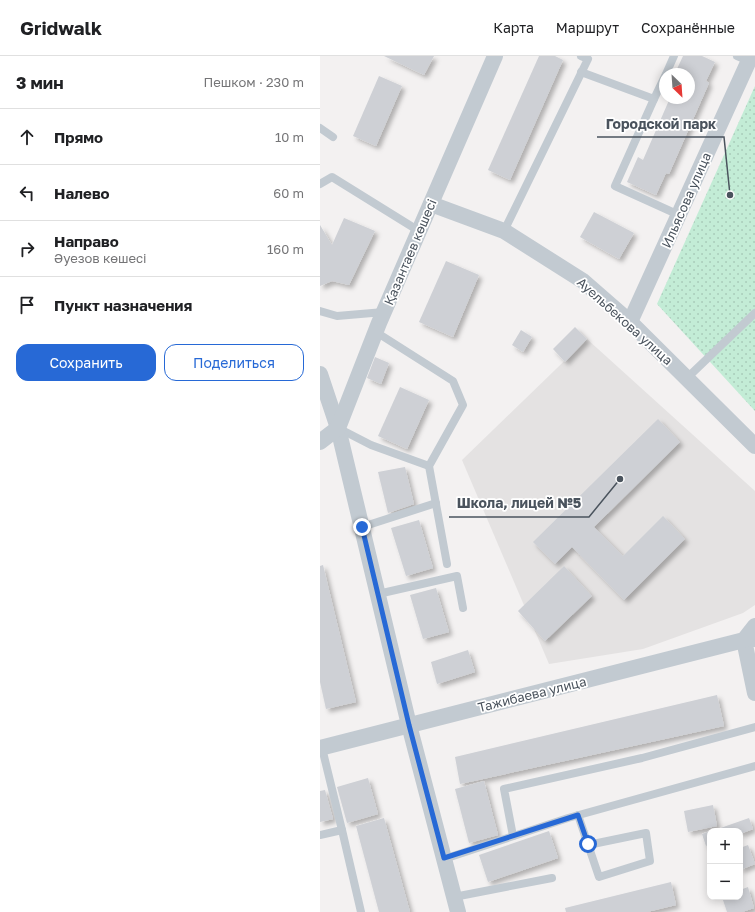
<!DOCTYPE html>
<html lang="ru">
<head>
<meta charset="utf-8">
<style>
  :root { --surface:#fff; --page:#f6f6f6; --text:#202124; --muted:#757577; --line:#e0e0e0; --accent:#2769d6 }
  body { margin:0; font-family:"Golos Text",sans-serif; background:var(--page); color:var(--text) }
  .controls { position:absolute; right:12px; bottom:12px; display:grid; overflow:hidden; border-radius:8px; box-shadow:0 2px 10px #0003 }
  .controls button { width:36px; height:36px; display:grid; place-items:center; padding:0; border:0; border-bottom:1px solid var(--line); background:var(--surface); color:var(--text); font:20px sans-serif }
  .compass { position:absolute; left:339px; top:12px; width:36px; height:36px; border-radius:50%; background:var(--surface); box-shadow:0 2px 10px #0003; rotate:155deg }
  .stop { position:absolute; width:12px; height:12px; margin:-9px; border:3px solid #2769d6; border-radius:50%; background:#fff }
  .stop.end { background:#2769d6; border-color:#fff; box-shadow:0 1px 4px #0008 }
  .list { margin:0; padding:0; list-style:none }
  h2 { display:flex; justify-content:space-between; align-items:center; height:52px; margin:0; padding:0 16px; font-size:17px }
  h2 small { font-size:13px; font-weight:400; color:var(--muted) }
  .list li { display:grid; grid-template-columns:26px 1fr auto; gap:12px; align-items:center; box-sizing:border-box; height:56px; padding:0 16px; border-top:1px solid var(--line) }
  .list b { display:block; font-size:15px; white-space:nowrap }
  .list p { margin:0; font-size:13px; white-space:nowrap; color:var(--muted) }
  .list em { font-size:13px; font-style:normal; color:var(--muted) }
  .actions { display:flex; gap:8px; padding:12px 16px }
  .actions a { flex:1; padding:9px 0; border:1px solid var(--accent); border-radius:12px; text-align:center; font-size:14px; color:var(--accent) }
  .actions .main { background:var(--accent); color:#fff }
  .icon { flex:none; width:22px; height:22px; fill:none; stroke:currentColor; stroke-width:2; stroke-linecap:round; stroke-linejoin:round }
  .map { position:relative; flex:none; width:435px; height:856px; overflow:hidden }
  header { display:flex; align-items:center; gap:24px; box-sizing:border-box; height:56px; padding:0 20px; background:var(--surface); border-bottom:1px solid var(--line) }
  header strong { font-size:19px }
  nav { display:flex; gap:22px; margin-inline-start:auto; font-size:14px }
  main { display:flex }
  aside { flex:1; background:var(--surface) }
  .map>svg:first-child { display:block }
  .education { fill:#e4e2e2 }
  .park { fill:url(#park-dots) }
  .building { fill:#ced0d5; filter:url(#shadow) }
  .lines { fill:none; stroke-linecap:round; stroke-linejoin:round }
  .service { stroke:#c2cad1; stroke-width:8 }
  .minor { stroke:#c2cad1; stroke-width:16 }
  .route { stroke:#2769d6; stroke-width:5 }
  .labels { text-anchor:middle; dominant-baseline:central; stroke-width:3.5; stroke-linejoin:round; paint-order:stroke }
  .street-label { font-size:13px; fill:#4a535d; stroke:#fff }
  .leader { fill:none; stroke:#4a535d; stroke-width:1.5 }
  .callout-dot { fill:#4a535d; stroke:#fff; stroke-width:1.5 }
  .callout-label { font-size:14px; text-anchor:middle; font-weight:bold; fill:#4a535d; stroke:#fff; stroke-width:3.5; stroke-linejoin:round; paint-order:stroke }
</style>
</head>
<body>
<header>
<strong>Gridwalk</strong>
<nav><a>Карта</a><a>Маршрут</a><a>Сохранённые</a></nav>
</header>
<main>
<aside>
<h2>3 мин<small>Пешком · 230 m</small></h2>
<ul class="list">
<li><svg class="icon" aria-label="ahead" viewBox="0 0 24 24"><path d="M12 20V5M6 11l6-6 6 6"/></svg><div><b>Прямо</b></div><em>10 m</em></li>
<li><svg class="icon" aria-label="left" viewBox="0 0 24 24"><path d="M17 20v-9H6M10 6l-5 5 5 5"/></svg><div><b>Налево</b></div><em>60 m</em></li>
<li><svg class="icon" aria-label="right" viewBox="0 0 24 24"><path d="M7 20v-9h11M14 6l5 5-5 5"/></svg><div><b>Направо</b><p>Әуезов көшесі</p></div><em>160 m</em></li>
<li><svg class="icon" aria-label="arrive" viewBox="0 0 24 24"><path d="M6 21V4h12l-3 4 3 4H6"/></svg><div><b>Пункт назначения</b></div></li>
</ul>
<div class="actions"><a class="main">Сохранить</a><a>Поделиться</a></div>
</aside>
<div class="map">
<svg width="435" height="856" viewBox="0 0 435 856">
  <defs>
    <pattern id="park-dots" width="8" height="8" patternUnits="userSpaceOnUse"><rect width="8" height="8" fill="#c3ecd6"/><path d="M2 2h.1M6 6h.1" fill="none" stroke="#a9ccba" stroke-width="1.8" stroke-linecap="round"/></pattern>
    <filter id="shadow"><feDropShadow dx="3.5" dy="3.5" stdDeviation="2" flood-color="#0004"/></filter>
  </defs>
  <rect width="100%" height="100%" fill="#f3f1f1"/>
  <polygon class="education" points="267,283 435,435 435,549 423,557 323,593 229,608 142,404"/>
  <polygon class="park" points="435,30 435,355 337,248"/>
  <g class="building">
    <polygon points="64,0 114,0 104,19"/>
    <polygon points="219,0 235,0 243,4 190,124 168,114"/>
    <polygon points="363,0 382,0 395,6 386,25 389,27 349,118 346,117 336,139 307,126 318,101 323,104 350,42 369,42 369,18 361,18 362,15 357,13"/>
    <polygon points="59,20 82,30 56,90 33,80"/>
    <polygon points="274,156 314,177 299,203 260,181"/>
    <polygon points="24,162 55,175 29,229 12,225 0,230 0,169 12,189"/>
    <polygon points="126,205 159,219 133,281 99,266"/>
    <polygon points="255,271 267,283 245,306 233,293"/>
    <polygon points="201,274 212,281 203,296 192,289"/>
    <polygon points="55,301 69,307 61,328 47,322"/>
    <polygon points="80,331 109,344 87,393 58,380"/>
    <polygon points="338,363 360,386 274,471 303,500 343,460 365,483 304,544 252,491 235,508 213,486"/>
    <polygon points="85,411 94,448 68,457 58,416"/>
    <polygon points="99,464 113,512 86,520 71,472"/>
    <polygon points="3,509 36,646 6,653 0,626 0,510"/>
    <polygon points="244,510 272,540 225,585 198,555"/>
    <polygon points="116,532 129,576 103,583 90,539"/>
    <polygon points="148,594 155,616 117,628 111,606"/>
    <polygon points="397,639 404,670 140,728 135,701"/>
    <polygon points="48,722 58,758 27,767 17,731"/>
    <polygon points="164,725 178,779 149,787 135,733"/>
    <polygon points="5,734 13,763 0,766 0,735"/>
    <polygon points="393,749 397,770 368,776 364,755"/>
    <polygon points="64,762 90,856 59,856 36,770"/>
    <polygon points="429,762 433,773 420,778 420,775 392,775"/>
    <polygon points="229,775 238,802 168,826 159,799"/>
    <polygon points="390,775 390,788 386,790 382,778"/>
    <polygon points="428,789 435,808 420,814 420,792"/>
    <polygon points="351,826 356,849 327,856 246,856 245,852"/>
    <polygon points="428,831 434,852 422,856 407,856 402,841 420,841 420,834"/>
  </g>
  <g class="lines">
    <g class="service">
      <polyline points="417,0 429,5"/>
      <polyline points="261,16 334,43 345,20"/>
      <polyline points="346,18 354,0"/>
      <polyline points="334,43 295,130 359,159"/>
      <polyline points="0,72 13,81"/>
      <polyline points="0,128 12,121 99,175"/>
      <polyline points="184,175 268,3 261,0"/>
      <polyline points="0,255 17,260 64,256"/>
      <polyline points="56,276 133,325 143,349 109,410 127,508"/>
      <polyline points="367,322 435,257"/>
      <polyline points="18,372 51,389 109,410"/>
      <polyline points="42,471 116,447"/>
      <polyline points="58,538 137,520 143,552"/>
      <polyline points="258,759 279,821 330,805 326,777 268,789"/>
      <polyline points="22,774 41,856"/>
      <polyline points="0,779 22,774 2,692"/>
      <polyline points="193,780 184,733 322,702 435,671"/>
      <polyline points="124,803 248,762 435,710"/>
      <polyline points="134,841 232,822"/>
    </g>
    <g class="minor">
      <polyline points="111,148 184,175 263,225 310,266 435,390"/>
      <polyline points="310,266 431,0"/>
      <polyline points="0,318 18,372 89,669 138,856"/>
      <polyline points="0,386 18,372 59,267 175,0"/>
      <polyline points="435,583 424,584 435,637"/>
      <polyline points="0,692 424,584 435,570"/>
    </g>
  </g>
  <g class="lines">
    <polyline class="route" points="42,471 89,669 124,802 258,759 268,788"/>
  </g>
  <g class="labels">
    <g class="street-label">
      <text transform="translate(366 144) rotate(-66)">Ильясова улица</text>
      <text transform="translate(90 196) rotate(-67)">Қазантаев көшесі</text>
      <text transform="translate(305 265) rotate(42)">Ауельбекова улица</text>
      <text transform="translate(212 638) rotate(-14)">Тажибаева улица</text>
    </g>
  </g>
  <path class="leader" d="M410 139L404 81H277M300 423L269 461H129"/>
  <g class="callout-dot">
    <circle cx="410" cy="139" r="4"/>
    <circle cx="300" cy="423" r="4"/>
  </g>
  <g class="callout-label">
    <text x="341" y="73">Городской парк</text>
    <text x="199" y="452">Школа, лицей №5</text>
  </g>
</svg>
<div class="controls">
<button>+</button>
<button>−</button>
</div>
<svg class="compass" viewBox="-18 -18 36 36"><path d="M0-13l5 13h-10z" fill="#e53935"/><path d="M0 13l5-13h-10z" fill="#757577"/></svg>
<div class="stop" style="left:268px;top:788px"></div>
<div class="stop end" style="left:42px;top:471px"></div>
</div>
</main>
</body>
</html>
